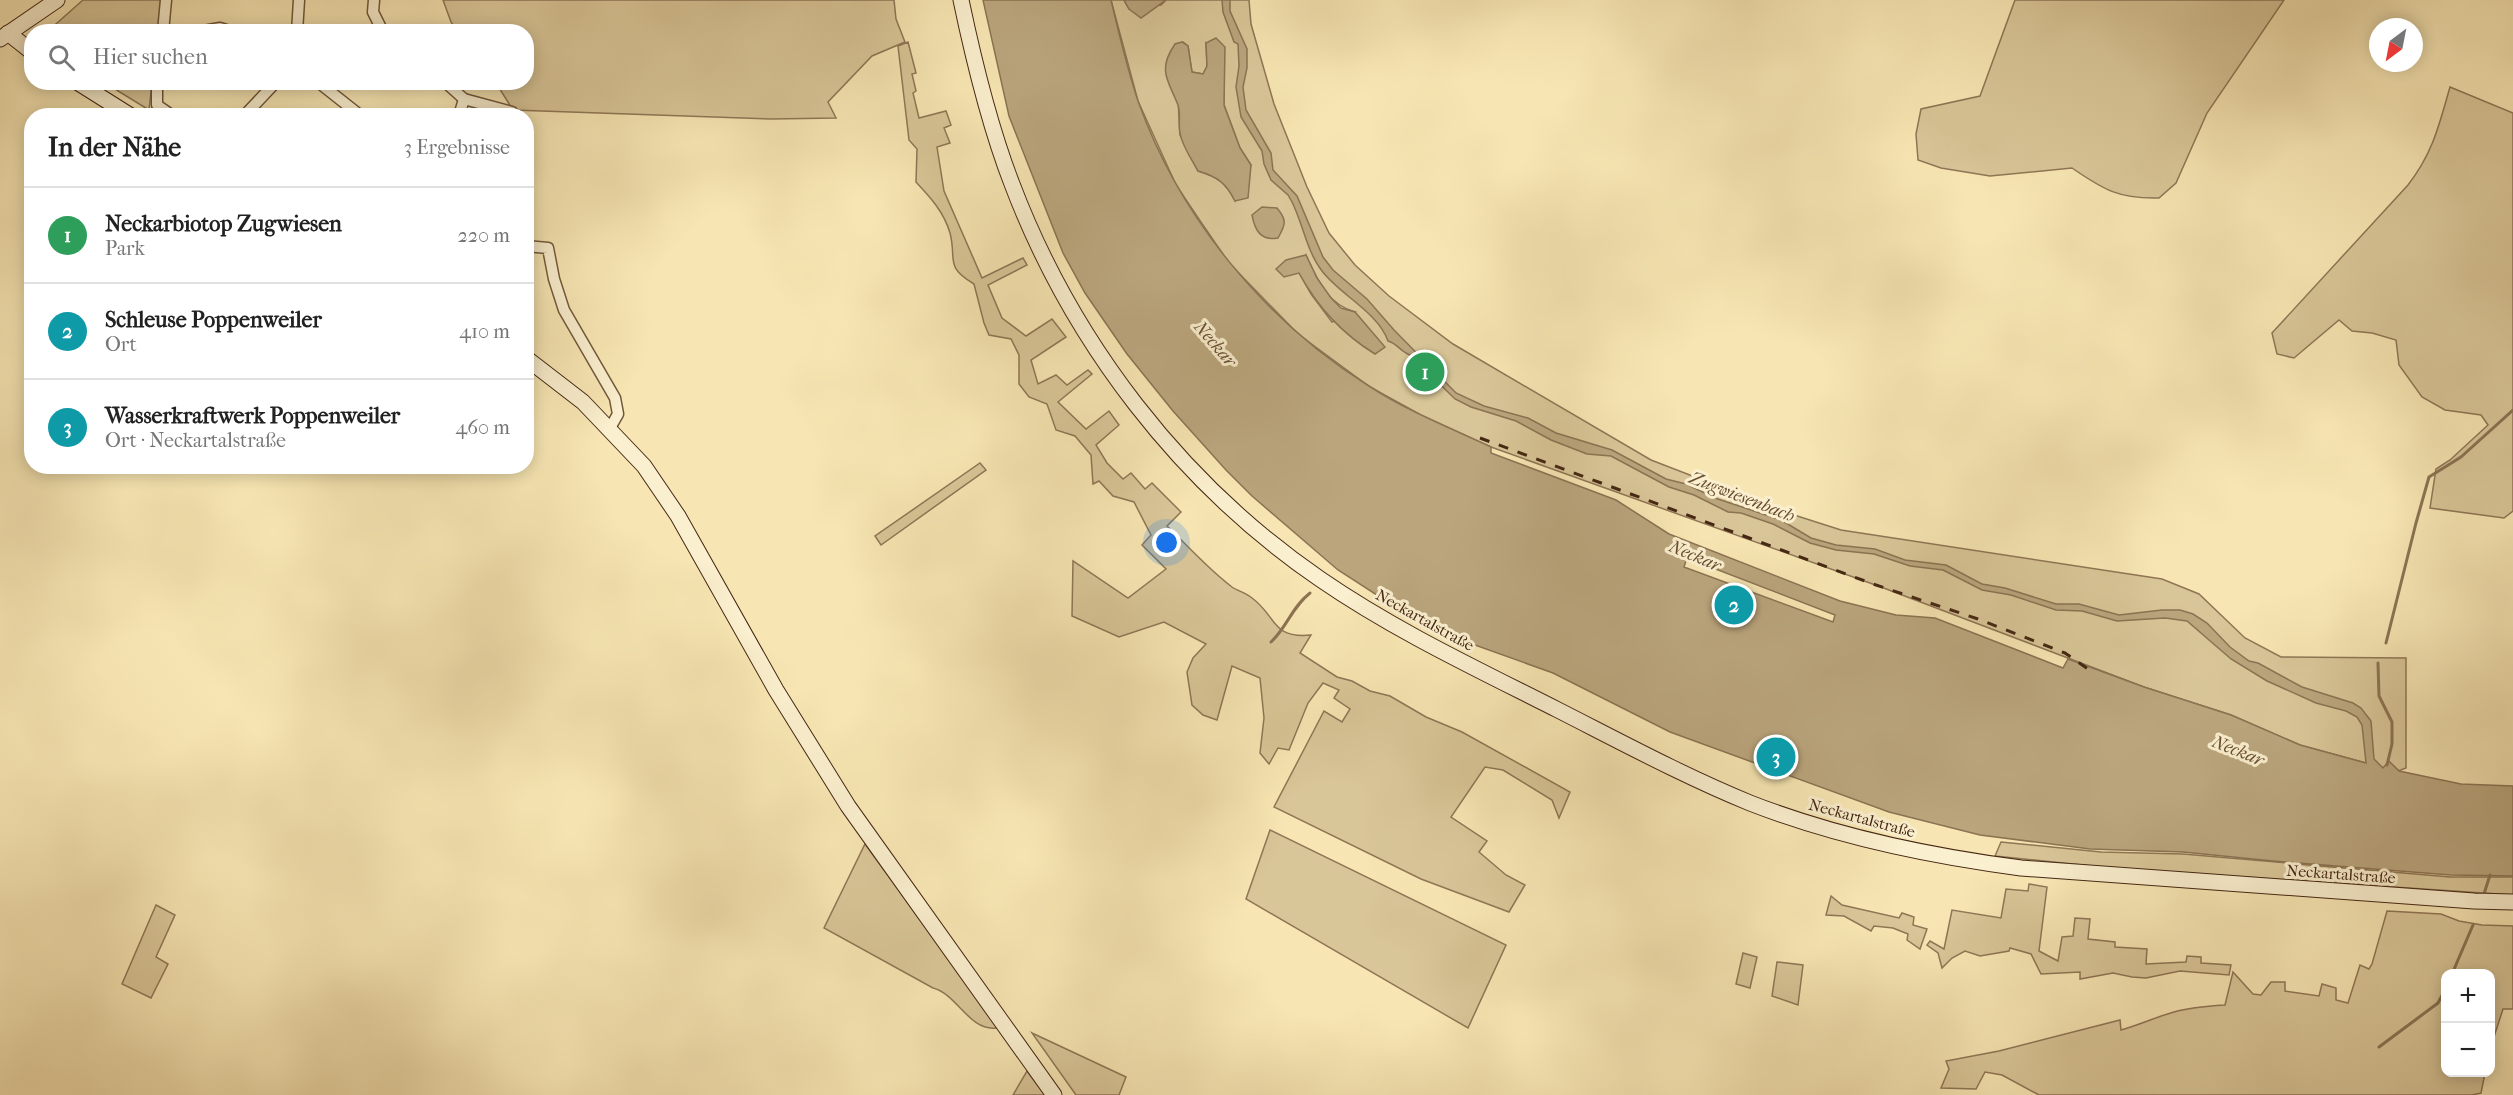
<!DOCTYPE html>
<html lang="de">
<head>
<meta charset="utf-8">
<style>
  :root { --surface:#fff; --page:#f6f6f6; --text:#222; --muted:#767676; --line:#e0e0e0; --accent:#b45309 }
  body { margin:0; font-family:"IM FELL French Canon",serif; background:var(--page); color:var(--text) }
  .controls { position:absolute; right:18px; bottom:18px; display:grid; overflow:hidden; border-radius:12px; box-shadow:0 3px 15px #0003 }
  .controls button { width:54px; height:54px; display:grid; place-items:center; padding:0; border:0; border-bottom:2px solid var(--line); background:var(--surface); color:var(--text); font:30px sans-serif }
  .compass { position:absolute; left:2369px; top:18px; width:54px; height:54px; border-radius:50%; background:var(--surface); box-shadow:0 3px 15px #0003; rotate:212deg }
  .you { position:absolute; left:1167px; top:543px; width:21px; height:21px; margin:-15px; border:4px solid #fff; border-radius:50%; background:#1a73e8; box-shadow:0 0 0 9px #1a73e833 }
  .badge { display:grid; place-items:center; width:39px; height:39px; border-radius:50%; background:var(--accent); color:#fff; font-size:20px; font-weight:700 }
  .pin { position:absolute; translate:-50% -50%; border:3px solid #fff; box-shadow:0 2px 6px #0006 }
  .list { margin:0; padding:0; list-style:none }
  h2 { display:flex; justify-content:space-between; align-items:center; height:78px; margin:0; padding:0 24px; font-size:26px }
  h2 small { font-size:20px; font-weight:400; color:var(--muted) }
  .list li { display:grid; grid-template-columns:39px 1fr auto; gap:18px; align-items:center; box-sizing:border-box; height:96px; padding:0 24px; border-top:2px solid var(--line) }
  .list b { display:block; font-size:22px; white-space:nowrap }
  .list p { margin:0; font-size:20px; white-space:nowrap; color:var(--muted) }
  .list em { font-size:20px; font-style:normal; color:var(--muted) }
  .icon { flex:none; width:33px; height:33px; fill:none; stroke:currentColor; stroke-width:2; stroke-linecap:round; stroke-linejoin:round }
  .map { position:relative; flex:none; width:2513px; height:1095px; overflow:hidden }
  .search { position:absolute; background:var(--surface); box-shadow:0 3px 15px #0003; left:24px; top:24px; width:510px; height:66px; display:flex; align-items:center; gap:15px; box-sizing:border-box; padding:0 21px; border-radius:24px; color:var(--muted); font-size:22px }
  .panel { position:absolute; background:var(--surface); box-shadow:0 3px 15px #0003; left:24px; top:108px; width:510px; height:366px; border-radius:24px }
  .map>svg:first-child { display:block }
  .green { fill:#d9c698; stroke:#8f7656; stroke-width:1.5; fill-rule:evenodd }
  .water { fill:#baa57d; stroke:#8b7353; stroke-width:1.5; fill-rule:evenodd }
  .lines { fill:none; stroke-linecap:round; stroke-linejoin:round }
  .stream { stroke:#8b7353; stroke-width:3 }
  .street-casing { stroke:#72573b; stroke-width:13 }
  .secondary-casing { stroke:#452713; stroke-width:17 }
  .street { stroke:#faefce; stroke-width:10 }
  .secondary { stroke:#faefce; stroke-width:15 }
  .rail { stroke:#452713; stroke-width:3; stroke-dasharray:10 10; stroke-linecap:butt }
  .labels { text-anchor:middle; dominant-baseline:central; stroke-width:6; stroke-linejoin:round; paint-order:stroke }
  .street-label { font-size:16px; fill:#452713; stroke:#faefce }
  .water-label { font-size:18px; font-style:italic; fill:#684d33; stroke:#faefce }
</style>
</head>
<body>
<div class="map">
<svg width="2513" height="1095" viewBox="0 0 2513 1095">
  <rect width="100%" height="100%" fill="#f7e6b3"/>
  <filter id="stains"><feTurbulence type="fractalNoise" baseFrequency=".00333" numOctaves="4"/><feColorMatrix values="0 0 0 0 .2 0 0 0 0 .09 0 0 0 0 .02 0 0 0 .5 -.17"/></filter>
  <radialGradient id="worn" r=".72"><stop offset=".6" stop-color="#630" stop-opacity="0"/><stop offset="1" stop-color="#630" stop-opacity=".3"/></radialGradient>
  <g class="green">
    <polygon points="83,0 163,0 159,31 47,32"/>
    <polygon points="443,0 894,0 896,19 905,42 872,56 828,102 836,118 771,119 513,110 496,83 526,82 526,32 457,31 451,22"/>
    <path d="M1111,0H1124L1129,9L1161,5L1166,0H1249L1251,24L1274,104L1307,187L1329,233L1355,265L1389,296L1453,344L1651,460L1791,514L1841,530L2162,579L2199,594L2245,638L2281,657L2406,658V768L2398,771L2384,768L2300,745L2231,715L2144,687L1881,587L1491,447L1421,415L1370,387L1298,334L1229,263L1203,225L1176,185L1138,101ZM1183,42L1188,46L1192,72L1203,74L1207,66L1206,43L1224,61V105L1240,148L1251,165L1235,201C1226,183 1218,177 1198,171L1180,135L1175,44ZM1306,255C1317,279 1327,304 1355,312L1332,322L1311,294L1299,273Z"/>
    <path d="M2015,0H2284L2207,113L2176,183L2159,198C2119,199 2104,190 2072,168L1990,176L1941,168L1918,160L1916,134L1921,109L1980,96Z"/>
    <path d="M908,42L916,73L912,74L916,91L913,93L919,118L946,111L951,125L944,128L950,143L937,147L944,191L982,278L1023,258L1027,265L988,285L1002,318L1026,336L1052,319L1066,337L1031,360L1038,384L1056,375L1067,385L1088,370L1092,374L1058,402L1086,429L1109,411L1119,425L1096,445L1107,463L1123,479L1131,473L1145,489L1152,483L1181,512L1167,526C1188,546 1208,569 1232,587C1238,591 1246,593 1252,598C1277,616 1271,639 1311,635L1300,653L1337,677L1352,681L1370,691L1390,696L1426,717L1462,732L1570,792L1559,818L1552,800L1503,770L1485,767L1451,817L1487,841L1479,852L1506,875L1525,885L1509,912L1421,879L1274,807L1324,711L1342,722L1350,709L1334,698L1339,690L1323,683L1308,703L1289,750L1278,748L1269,764L1260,753L1264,718L1260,678L1232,666L1217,720L1203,715L1192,705L1187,672L1193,658L1206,644L1164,622L1119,637L1072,616L1073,561L1128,598L1166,569L1142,545L1151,535L1134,502L1113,496L1099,481L1093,484L1091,455L1075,436L1056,430L1047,404L1029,397L1019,384V355L1011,339L989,335L984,323L974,284C944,266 957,260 950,233C944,212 930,197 916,182L917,149L909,140L898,46Z"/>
    <polygon points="105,83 152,83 149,110"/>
    <path d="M2450,87L2513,113V511L2504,518L2430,508L2436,469L2450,460L2488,425L2481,415L2445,410L2422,397L2399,365L2396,340L2372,333L2352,331L2339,320L2294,358L2277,354L2272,333L2408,185C2433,153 2439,125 2450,87Z"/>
    <polygon points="980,463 986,470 881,545 875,536"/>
    <polygon points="1270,830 1506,945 1468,1028 1246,899"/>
    <polygon points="2001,842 2101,852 2183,854 2450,877 2513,877 2513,895 2111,868 1995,856"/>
    <path d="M865,844L996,1023V1028C969,1031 957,994 933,988L824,928Z"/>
    <polygon points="2029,884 2047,887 2039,951 2058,961 2062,937 2073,936 2075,918 2090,919 2088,939 2115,942 2115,947 2147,949 2146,964 2186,962 2187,956 2201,957 2201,963 2231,965 2229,975 2180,971 2146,978 2132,977 2113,973 2080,979 2080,972 2041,974 2031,954 2010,948 2009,951 1980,956 1965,951 1952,958 1942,968 1938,953 1927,945 1930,941 1944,949 1952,910 2001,918 2006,889 2028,891"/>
    <polygon points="1831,896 1842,905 1899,918 1902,913 1914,917 1913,925 1927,929 1920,949 1907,940 1908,934 1893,928 1874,926 1871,931 1844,916 1826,915"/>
    <polygon points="156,905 175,915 156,957 168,964 151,998 122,984"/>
    <path d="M2387,911L2441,914L2459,921L2482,925L2513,926V1009H2503L2491,1046L2490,974H2446V1072L2485,1073L2481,1093L2472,1095H2039L2002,1075L1985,1072L1976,1089L1941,1088L1949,1069L1946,1061L1999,1051L2120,1020L2121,1030C2139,1025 2156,1017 2174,1012C2191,1007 2208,1006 2225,1005L2233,972L2253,994L2261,995L2271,982H2285V991L2319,996L2322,984L2336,988V1000L2348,1003L2360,965L2369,969L2372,964Z"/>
    <polygon points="1743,953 1757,957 1750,988 1736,984"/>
    <polygon points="1777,962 1803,965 1798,1005 1772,996"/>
    <polygon points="1032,1033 1126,1077 1119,1095 1076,1095"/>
    <polygon points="1027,1071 1045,1095 1013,1095"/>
  </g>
  <g class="water">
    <path d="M983,0H1111C1119,34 1127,68 1138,101C1180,218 1264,320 1369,386C1407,411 1450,428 1491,447V453L1616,500L1669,534L1840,601L1896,615L1935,618L2063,668L2068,659L2144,687L2231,715L2300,745L2366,763L2362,725L2357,717L2346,711L2316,703L2267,681L2231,659L2187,621L2165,618L2117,621L2082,611L2056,610L2011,595L1982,590L1943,570L1910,566L1874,554L1836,550L1810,543L1773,524L1741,513L1728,512L1694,495L1669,487L1611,456L1587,454L1551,440L1516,421L1471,407L1455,399L1418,363H1413L1410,355C1401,352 1398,344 1388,341C1378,312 1340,295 1322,271C1307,252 1303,224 1292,202L1288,195L1271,180L1264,164L1262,151L1241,117L1236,87L1239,66L1238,44L1234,42L1223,12L1222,0H1230V11L1247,49V68L1243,87L1246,110L1271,153L1273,170L1297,196L1323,257L1333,270L1367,299L1394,330L1456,393L1484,406L1528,418L1556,433L1612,450L1666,479L1686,484L1715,498L1781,520L1811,538L1836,545L1875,549L1905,560L1946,565L1982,584L2005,588L2056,604H2079L2119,615L2162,610H2180L2193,614L2207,623L2230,647L2249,661L2258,663L2302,687L2353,703L2361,708L2371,721L2374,759L2383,768L2389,761L2399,771L2461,784L2513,786V876L2450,875L2273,861L2183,852L2090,849L1980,835L1889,812L1670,732L1553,673L1461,640L1397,608L1338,570L1252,496L1226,470L1173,411L1127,354L1085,293L1063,253L1009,116ZM1687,558L1835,615L1833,622L1684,567Z"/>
    <polygon points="1124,0 1166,0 1141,18 1129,9"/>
    <path d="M1216,38L1225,47L1224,105L1240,148L1251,165L1248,198L1235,201C1226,183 1218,177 1198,171C1192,160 1182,146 1180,133C1178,124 1181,113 1178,105C1168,80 1157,70 1175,44L1182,42L1188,46L1192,72L1203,74L1207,66L1206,43Z"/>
    <path d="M1262,207L1277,208C1287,220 1286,224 1278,238C1261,241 1255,231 1252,215Z"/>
    <path d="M1306,255L1317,278L1331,298L1341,308L1355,312L1385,347L1375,354C1341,333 1318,307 1299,273L1284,277L1276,269L1286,260Z"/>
  </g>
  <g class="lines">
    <g class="stream">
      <path d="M1271,642C1287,627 1292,607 1310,593"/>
      <polyline points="2386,643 2416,523 2429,477 2461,457 2513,410"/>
      <polyline points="2378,663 2379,696 2392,722 2392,744 2387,765"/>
      <polyline points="2484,894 2490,875"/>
      <polyline points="2452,974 2473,925"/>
      <polyline points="2379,1047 2438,1003 2446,988"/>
    </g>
    <g class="street-casing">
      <g id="street">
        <polyline points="374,0 373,12 383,32"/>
        <polyline points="163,32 166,0"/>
        <polyline points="198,32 220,28 232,32"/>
        <polyline points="297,32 299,0"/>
        <polyline points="157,82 157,105 173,116"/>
        <polyline points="318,82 361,116"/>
        <polyline points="445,82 464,99 512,112"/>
        <polyline points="244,116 276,82"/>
        <polyline points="459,116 464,99"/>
        <polyline points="526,246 548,248 554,279 564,310 615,398 618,414 610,428"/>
      </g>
    </g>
    <g class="secondary-casing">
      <g id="secondary">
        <path d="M961,0C974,62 989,125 1012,184C1072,342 1180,483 1320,579C1394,630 1477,669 1558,710C1621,742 1684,776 1750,803C1837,837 1929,856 2021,868L2474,901L2513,902"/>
        <polyline points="8,33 32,52"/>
        <polyline points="0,39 57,0"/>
        <polyline points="77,82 131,116"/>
        <polyline points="526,358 583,402 644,466 678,516 776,690 848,806 1054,1095"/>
      </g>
    </g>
    <use href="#street" class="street"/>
    <use href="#secondary" class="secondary"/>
    <polyline class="rail" points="1480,438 1873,584 1978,619 2065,653 2088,669"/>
  </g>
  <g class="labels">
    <g class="street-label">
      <text transform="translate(1425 620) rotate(29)">Neckartalstraße</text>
      <text transform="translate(1862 818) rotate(15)">Neckartalstraße</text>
      <text transform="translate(2341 874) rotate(4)">Neckartalstraße</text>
    </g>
    <g class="water-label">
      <text transform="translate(1215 344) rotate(49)">Neckar</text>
      <text transform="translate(1742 497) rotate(21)">Zugwiesenbach</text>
      <text transform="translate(1695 556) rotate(23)">Neckar</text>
      <text transform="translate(2238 751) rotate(22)">Neckar</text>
    </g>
  </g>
  <rect width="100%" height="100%" filter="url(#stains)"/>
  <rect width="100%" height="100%" fill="url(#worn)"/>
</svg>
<div class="controls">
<button>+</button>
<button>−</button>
</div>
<svg class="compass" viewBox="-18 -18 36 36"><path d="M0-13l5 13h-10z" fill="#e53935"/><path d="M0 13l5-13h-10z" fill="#767676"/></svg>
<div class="you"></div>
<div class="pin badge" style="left:1425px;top:372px;background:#2e9e5b">1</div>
<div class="pin badge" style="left:1734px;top:605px;background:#0f9aa8">2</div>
<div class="pin badge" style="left:1776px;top:757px;background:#0f9aa8">3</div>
<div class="search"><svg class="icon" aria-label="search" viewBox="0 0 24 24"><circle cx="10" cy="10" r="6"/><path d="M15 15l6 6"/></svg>Hier suchen</div>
<section class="panel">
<h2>In der Nähe<small>3 Ergebnisse</small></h2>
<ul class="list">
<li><span class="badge" style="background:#2e9e5b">1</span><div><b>Neckarbiotop Zugwiesen</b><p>Park</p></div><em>220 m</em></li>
<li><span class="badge" style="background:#0f9aa8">2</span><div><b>Schleuse Poppenweiler</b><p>Ort</p></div><em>410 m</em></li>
<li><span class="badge" style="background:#0f9aa8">3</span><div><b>Wasserkraftwerk Poppenweiler</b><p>Ort · Neckartalstraße</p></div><em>460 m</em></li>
</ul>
</section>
</div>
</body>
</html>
